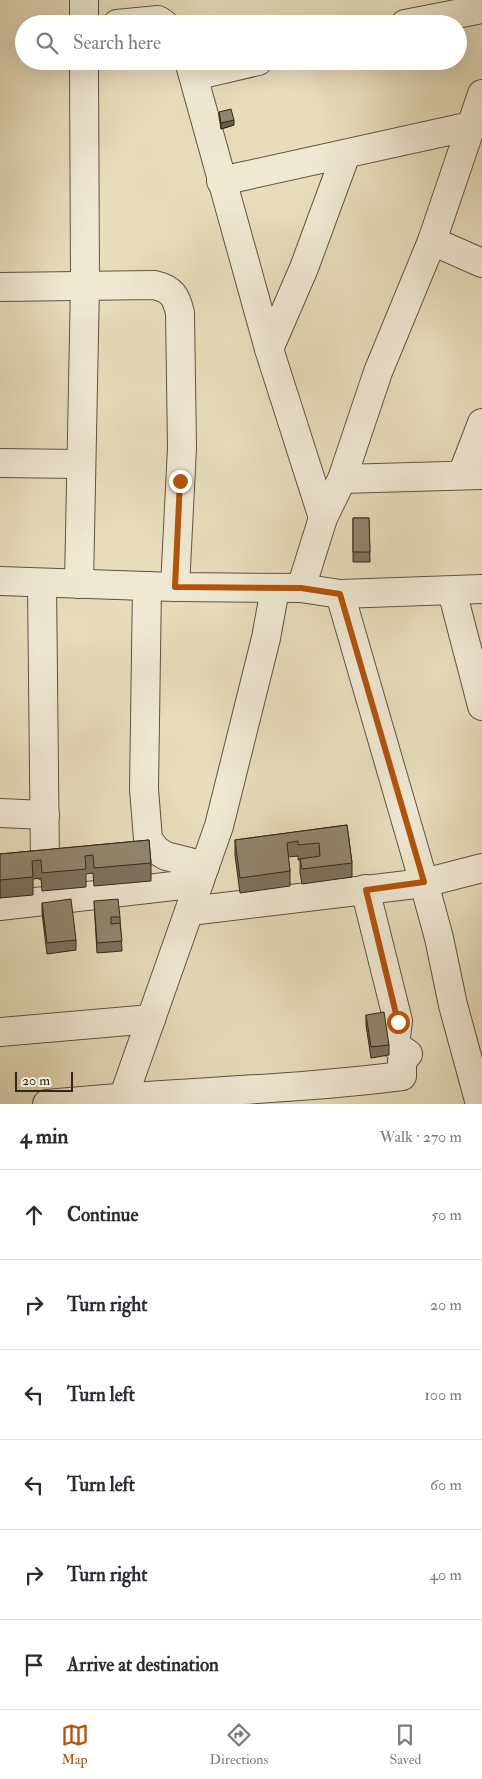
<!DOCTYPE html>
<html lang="en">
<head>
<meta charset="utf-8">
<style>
  :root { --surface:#fff; --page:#f2f2f3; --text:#2b2b33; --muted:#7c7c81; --line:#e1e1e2; --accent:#b45309 }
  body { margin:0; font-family:"IM FELL Double Pica",serif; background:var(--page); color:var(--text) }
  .scale { position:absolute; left:15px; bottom:12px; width:58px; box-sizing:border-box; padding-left:5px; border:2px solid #312719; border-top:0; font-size:14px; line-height:18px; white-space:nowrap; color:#312719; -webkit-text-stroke:4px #efe9d3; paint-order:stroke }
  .stop { position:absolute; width:15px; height:15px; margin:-11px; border:4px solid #b45309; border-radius:50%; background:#fff }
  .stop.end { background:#b45309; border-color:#fff; box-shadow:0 1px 5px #0008 }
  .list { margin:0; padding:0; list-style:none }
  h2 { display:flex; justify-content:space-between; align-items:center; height:65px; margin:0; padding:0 20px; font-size:21px }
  h2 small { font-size:16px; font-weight:400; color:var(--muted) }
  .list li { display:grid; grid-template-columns:32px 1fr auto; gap:15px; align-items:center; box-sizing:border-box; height:90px; padding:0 20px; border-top:1px solid var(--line) }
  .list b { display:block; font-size:19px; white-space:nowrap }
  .list em { font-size:16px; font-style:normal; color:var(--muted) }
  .icon { flex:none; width:28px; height:28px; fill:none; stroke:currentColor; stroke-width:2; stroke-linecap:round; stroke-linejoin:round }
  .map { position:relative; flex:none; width:482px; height:1104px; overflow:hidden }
  .search { position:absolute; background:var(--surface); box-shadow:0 5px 20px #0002; left:15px; right:15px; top:15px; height:55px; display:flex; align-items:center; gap:12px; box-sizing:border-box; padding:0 18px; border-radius:28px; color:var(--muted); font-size:19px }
  .sheet { height:605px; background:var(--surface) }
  nav { display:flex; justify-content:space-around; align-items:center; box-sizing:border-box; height:70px; border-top:1px solid var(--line); background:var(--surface); font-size:14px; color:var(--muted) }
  nav a { display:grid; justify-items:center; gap:2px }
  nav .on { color:var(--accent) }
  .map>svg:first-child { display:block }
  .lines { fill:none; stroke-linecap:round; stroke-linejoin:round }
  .minor-casing { stroke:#5e5442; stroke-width:30 }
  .minor { stroke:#efe9d3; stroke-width:28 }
  .wall { fill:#7c735e; stroke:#312719 }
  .shaded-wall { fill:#655e4c; stroke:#312719 }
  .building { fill:#90866d; stroke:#312719 }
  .route { stroke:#b45309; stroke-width:6 }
</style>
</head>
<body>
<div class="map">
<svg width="482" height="1104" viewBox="0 0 482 1104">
  <rect width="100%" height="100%" fill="#e7ddbb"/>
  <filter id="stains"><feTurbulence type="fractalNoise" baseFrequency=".004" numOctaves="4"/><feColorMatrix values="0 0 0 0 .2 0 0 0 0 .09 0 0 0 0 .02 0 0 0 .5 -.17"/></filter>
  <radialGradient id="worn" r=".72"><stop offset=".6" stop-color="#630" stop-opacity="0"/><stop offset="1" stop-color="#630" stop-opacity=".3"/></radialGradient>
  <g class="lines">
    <g class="minor-casing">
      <g id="minor">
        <polyline points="84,0 84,24"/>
        <polyline points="117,24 158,20 164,24"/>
        <polyline points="405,24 482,9"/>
        <polyline points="189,61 269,349 323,518"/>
        <polyline points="194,76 258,61"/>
        <polyline points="221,181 471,126"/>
        <polyline points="432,241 482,263"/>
        <path d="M0,287L154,285C172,289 176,296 180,313L182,448L175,587"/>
        <polyline points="269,349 304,268 346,154"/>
        <polyline points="0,463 81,464"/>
        <polyline points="462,475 482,423"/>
        <polyline points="342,479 482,475"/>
        <polyline points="0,581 175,587 301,588 340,594 482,589"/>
        <polyline points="42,583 45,866"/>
        <polyline points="79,584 85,285 84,61"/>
        <polyline points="147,586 144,789 148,839 156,850 166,856 205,866"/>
        <polyline points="301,588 323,518 342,479 378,372 432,241 482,94"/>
        <polyline points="452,591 482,706"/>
        <polyline points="340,594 424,883 439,938 453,1005 480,1104"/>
        <polyline points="0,813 45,815"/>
        <polyline points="0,906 199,883"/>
        <polyline points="190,911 424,883 482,868"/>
        <polyline points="0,1032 151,1019"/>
        <path d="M47,1104C165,1092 284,1091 402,1076V1061L408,1054L395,1045L398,1021L365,889"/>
        <polyline points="121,1104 219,826 266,638 275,589"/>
      </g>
    </g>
    <use href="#minor" class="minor"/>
  </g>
  <g class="wall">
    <polygon points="219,112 234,125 221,129 219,117"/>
    <polygon points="353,518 369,518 370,562 353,562"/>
    <polygon points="347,825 352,863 352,877 302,884 300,873 300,860 298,860 298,856 288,857 290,871 290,886 240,893 235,855 235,840"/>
    <polygon points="149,840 151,863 151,881 94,886 93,873 86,874 86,887 42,891 41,878 33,879 33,895 0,898 0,854"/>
    <polygon points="94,901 120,917 122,951 97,953"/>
    <polygon points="42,903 76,940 76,950 47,954 42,913"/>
    <polygon points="366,1015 389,1045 389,1055 371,1058 366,1025"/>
  </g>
  <polygon class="shaded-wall" points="234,120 234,125 221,129 221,123"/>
  <g class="building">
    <polygon points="231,109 234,120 221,123 219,112"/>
    <polygon points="353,518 369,518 370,552 353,552"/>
    <polygon points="347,825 352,863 302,869 300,859 320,856 319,843 298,845 298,841 287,843 290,871 240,878 235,840"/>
    <polygon points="149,840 151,863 94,868 93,855 85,856 86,869 42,873 41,860 32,861 33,877 0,880 0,854"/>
    <polygon points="71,899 76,940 47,943 42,903"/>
    <polygon points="118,899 120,917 111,917 111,924 120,923 122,941 97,943 94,901"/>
    <polygon points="384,1012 389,1045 371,1047 366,1015"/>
  </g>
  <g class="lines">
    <polyline class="route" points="180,481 175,587 301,588 340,594 424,882 366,890 398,1022"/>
  </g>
  <rect width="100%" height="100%" filter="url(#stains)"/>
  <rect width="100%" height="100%" fill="url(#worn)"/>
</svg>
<div class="scale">20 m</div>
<div class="stop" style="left:398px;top:1022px"></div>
<div class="stop end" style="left:180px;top:481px"></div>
<div class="search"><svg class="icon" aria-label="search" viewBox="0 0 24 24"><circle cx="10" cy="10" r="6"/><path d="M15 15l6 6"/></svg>Search here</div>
</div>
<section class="sheet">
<h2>4 min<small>Walk · 270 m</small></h2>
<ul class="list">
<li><svg class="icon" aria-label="ahead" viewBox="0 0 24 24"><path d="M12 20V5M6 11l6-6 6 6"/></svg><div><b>Continue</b></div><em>50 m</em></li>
<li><svg class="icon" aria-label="right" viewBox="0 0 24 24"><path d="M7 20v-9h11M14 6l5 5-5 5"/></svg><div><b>Turn right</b></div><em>20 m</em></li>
<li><svg class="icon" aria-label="left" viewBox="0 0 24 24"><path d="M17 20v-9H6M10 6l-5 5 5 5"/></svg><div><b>Turn left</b></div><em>100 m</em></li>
<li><svg class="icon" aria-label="left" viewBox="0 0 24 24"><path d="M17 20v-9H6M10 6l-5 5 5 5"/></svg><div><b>Turn left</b></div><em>60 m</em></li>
<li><svg class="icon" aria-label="right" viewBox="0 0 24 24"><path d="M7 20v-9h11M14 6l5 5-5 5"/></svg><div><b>Turn right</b></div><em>40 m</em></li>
<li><svg class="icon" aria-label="arrive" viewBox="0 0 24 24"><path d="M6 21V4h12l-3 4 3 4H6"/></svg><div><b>Arrive at destination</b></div></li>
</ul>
</section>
<nav>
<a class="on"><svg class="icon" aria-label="map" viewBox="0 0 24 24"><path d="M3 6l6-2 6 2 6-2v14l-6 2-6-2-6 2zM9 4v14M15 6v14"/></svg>Map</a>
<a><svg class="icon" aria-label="directions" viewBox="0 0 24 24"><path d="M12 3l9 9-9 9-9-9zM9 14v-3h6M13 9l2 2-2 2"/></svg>Directions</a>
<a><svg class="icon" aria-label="saved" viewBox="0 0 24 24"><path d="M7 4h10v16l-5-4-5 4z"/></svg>Saved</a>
</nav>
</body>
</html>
